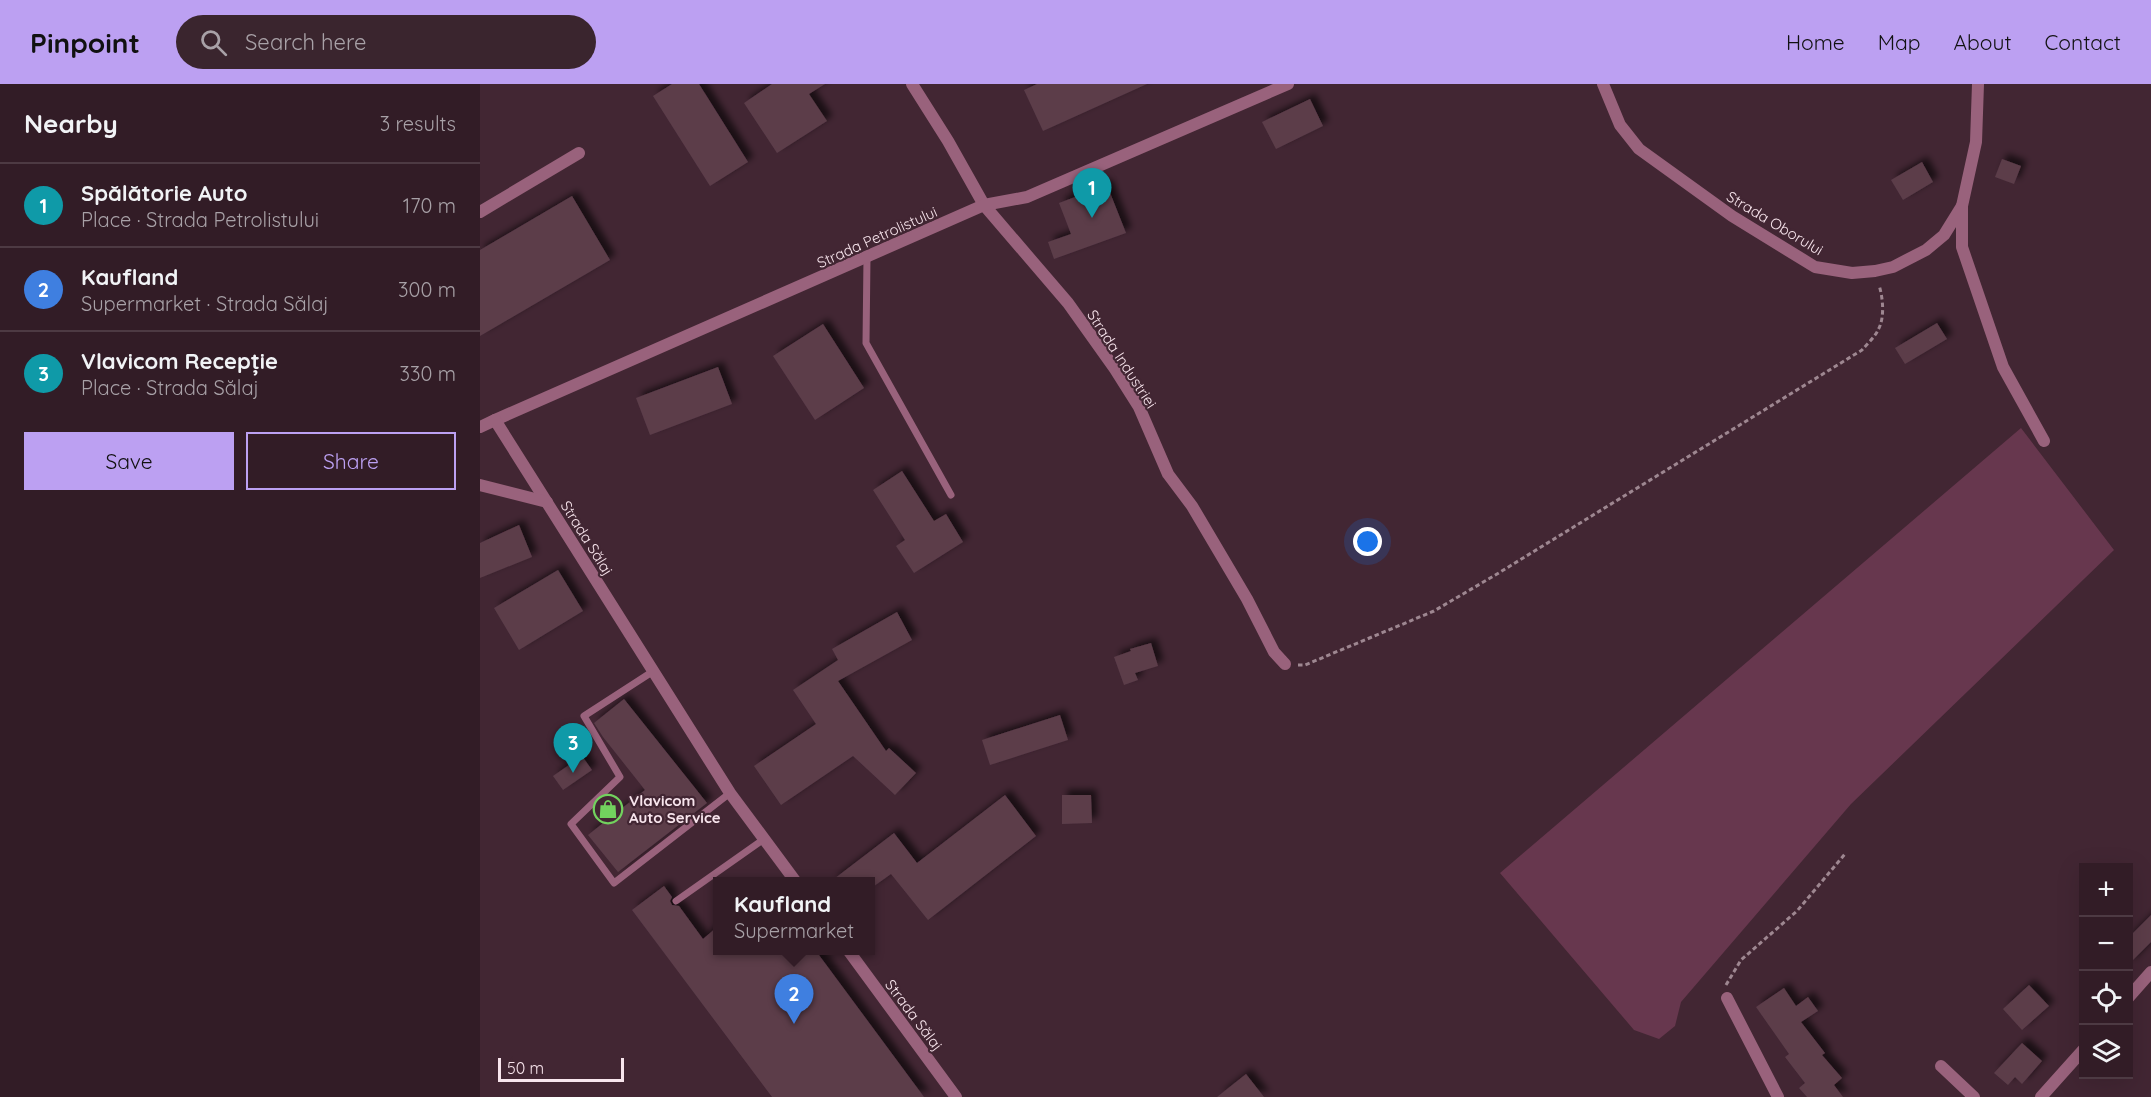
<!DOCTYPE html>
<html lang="en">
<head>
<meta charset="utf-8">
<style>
  :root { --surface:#321c26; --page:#3a252e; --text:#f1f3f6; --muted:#a8a1a7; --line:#4d3a43; --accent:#bca0f2 }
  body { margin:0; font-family:Quicksand,sans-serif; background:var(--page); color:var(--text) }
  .controls { position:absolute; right:18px; bottom:18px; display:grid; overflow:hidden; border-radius:0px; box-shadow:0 6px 24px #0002 }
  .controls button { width:54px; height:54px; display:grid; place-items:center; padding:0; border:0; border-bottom:2px solid var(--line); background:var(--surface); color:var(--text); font:30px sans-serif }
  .scale { position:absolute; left:18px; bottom:15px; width:126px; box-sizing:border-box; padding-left:6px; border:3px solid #f8e5ed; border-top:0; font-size:16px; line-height:21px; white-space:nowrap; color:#f8e5ed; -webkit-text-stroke:4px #422633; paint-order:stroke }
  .you { position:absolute; left:888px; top:458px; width:21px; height:21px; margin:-15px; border:4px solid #fff; border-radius:50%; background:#1a73e8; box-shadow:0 0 0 9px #1a73e833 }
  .badge { display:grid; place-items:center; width:39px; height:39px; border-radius:50%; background:var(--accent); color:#fff; font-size:20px; font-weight:700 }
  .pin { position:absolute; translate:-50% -50px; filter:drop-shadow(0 2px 3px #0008) }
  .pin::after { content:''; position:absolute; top:32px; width:21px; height:18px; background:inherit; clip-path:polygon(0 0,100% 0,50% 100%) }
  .popup { position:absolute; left:233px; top:793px; width:162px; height:78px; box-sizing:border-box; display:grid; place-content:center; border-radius:0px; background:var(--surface); filter:drop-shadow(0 2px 4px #0005); font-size:20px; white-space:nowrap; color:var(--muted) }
  .popup b { font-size:22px; color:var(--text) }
  .popup::after { content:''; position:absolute; left:50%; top:100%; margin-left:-12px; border:12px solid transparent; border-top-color:var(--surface) }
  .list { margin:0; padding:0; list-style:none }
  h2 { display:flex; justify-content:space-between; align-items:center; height:78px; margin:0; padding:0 24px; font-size:26px }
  h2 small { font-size:20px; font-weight:400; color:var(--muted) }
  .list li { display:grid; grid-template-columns:39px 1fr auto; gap:18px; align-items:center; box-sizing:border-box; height:84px; padding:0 24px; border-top:2px solid var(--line) }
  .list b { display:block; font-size:22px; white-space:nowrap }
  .list p { margin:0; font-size:20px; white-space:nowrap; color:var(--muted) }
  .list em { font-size:20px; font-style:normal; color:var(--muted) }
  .actions { display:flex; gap:12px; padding:18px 24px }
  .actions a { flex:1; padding:14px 0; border:2px solid var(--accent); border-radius:0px; text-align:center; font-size:21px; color:var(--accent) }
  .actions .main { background:var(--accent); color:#111 }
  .icon { flex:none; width:33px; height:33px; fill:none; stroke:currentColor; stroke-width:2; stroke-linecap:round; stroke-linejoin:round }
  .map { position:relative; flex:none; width:1671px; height:1013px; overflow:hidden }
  header { display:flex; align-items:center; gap:36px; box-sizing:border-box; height:84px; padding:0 30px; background:var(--accent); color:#111 }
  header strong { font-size:28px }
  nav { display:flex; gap:33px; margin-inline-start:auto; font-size:21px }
  .search { width:420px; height:54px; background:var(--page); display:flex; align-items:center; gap:15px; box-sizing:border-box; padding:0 21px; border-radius:33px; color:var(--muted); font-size:22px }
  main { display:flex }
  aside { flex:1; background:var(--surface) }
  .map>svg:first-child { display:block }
  .green { fill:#67374e }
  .building { fill:#5b3d4a; filter:url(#shadow) }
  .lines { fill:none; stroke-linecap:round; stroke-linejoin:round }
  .path { stroke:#9e8791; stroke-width:3; stroke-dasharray:4.5 3; stroke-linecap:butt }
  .service { stroke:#99627c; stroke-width:7 }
  .minor { stroke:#99627c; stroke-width:12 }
  .tertiary { stroke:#99627c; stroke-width:12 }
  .labels { text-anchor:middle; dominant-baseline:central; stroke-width:4.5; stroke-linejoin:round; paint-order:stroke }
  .street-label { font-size:15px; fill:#f8e5ed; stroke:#422633 }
  .poi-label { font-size:15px; font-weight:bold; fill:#f8e5ed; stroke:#422633; text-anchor:start }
</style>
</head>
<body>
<header>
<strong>Pinpoint</strong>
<div class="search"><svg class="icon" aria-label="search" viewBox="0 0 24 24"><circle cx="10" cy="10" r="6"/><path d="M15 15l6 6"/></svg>Search here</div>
<nav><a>Home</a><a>Map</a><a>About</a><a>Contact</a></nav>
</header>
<main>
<aside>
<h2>Nearby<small>3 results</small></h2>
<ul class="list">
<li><span class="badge" style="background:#0f9aa8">1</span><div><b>Spălătorie Auto</b><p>Place · Strada Petrolistului</p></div><em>170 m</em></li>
<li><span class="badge" style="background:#3f7fe0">2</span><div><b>Kaufland</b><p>Supermarket · Strada Sălaj</p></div><em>300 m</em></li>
<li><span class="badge" style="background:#0f9aa8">3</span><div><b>Vlavicom Recepție</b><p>Place · Strada Sălaj</p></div><em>330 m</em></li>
</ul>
<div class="actions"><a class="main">Save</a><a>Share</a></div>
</aside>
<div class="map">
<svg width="1671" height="1013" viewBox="0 0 1671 1013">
  <defs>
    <filter id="shadow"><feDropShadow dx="5.5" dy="-5.5" stdDeviation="3" flood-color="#0009"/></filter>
  </defs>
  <rect width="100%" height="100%" fill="#422633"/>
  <polygon class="green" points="1541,344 1634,466 1371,720 1201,918 1195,942 1179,955 1154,946 1020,789"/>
  <g class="building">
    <polygon points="192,0 219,0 268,78 230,102 173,12"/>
    <polygon points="292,0 345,0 329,10 347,37 297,69 264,19"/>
    <polygon points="557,0 667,0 563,47 544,6"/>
    <polygon points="830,15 843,42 796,65 782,38"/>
    <polygon points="1522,75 1541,82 1534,100 1515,93"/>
    <polygon points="1442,78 1453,98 1423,116 1411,96"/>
    <polygon points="627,101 646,149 574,175 568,158 591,150 579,119"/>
    <polygon points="92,112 130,176 0,252 0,166"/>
    <polygon points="1457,239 1467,255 1425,280 1415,264"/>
    <polygon points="343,240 384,304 335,336 293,272"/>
    <polygon points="238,283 252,320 170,351 156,314"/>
    <polygon points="422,387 454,437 466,430 483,458 434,489 416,462 425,456 393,406"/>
    <polygon points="39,441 52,473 0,494 0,459"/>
    <polygon points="78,486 103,527 39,566 14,524"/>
    <polygon points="417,528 432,556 358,597 406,667 409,664 436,689 415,711 373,672 301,721 274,682 336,640 313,606 358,576 352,565"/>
    <polygon points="671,559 678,582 655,589 658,596 644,601 634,573 651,567 650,565"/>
    <polygon points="144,615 227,719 138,788 108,751 165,706 123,653 114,639"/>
    <polygon points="580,631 588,656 510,681 502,656"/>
    <polygon points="102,672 112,686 83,706 73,692"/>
    <polygon points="525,711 556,752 448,836 411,790 390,805 390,798 350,798 414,749 437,779"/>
    <polygon points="582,711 611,711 612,739 582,740"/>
    <polygon points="184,802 192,813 190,817 192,821 199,822 223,855 237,843 237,867 336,867 444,1013 292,1013 152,826"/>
    <polygon points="1671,831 1671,858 1648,881 1648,854"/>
    <polygon points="1549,901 1569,922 1542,946 1523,925"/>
    <polygon points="1304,904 1316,922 1328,913 1338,927 1321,938 1345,969 1342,971 1362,994 1354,1001 1363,1013 1327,1013 1319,1004 1325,999 1305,973 1309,970 1276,923"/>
    <polygon points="1542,959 1562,977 1542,1000 1535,993 1528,1001 1514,989"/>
    <polygon points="766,990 784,1013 737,1013"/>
  </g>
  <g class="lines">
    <g class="path">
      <path d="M818,581H825L954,527L1017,490L1382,266C1387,260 1395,253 1398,246C1405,234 1403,214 1399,201"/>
      <polyline points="1246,901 1261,876 1317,827 1365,770"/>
    </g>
    <g class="service">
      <polyline points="387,173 386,259 471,411"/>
      <polyline points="172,588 104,632 140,693 91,740 134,799 250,709"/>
      <polyline points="196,817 284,755"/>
    </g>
    <g class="minor">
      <polyline points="432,0 468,57 504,121 588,219 635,285 659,323 688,390 712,422 767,515 794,568 805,580"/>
      <polyline points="1123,0 1140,41 1159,65 1252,132 1335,183 1372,189 1395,187 1413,183 1446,166 1464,151 1482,122"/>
      <polyline points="1498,0 1496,58 1482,122 1482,163 1523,283 1564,357"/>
      <polyline points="0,128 99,69"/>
      <polyline points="15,336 504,121 547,113 808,0"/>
      <polyline points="1247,914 1298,1013"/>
      <polyline points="1648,914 1671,888"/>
      <polyline points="1461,982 1494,1013"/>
      <polyline points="1561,1013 1604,965"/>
    </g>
    <g class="tertiary">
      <polyline points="0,343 15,336 250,709 316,798"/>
      <polyline points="0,401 67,418"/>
      <polyline points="368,866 476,1013"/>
    </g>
  </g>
  <defs>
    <g id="shop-ring" transform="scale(1.5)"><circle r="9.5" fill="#422633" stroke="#72d25e" stroke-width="1.5"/><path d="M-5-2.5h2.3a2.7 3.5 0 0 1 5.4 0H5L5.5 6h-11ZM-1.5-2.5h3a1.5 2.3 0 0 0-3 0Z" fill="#72d25e"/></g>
  </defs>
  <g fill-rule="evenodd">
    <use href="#shop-ring" x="128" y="725"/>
  </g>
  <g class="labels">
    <g class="street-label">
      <text transform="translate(1295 139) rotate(31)">Strada Oborului</text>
      <text transform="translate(397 153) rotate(-24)">Strada Petrolistului</text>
      <text transform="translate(642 275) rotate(57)">Strada Industriei</text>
      <text transform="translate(107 454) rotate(58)">Strada Sălaj</text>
      <text transform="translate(434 931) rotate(53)">Strada Sălaj</text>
    </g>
    <g class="poi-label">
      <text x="149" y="716">Vlavicom<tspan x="149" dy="17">Auto Service</tspan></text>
    </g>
  </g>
</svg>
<div class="controls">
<button>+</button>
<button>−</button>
<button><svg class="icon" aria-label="locate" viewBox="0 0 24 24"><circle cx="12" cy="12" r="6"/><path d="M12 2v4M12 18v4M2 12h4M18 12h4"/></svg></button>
<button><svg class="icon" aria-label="layers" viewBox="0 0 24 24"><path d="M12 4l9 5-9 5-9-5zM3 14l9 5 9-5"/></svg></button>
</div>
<div class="scale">50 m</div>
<div class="you"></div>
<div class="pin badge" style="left:612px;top:134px;background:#0f9aa8">1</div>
<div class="pin badge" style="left:314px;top:940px;background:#3f7fe0">2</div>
<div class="popup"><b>Kaufland</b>Supermarket</div>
<div class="pin badge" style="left:93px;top:689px;background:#0f9aa8">3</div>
</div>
</main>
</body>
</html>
